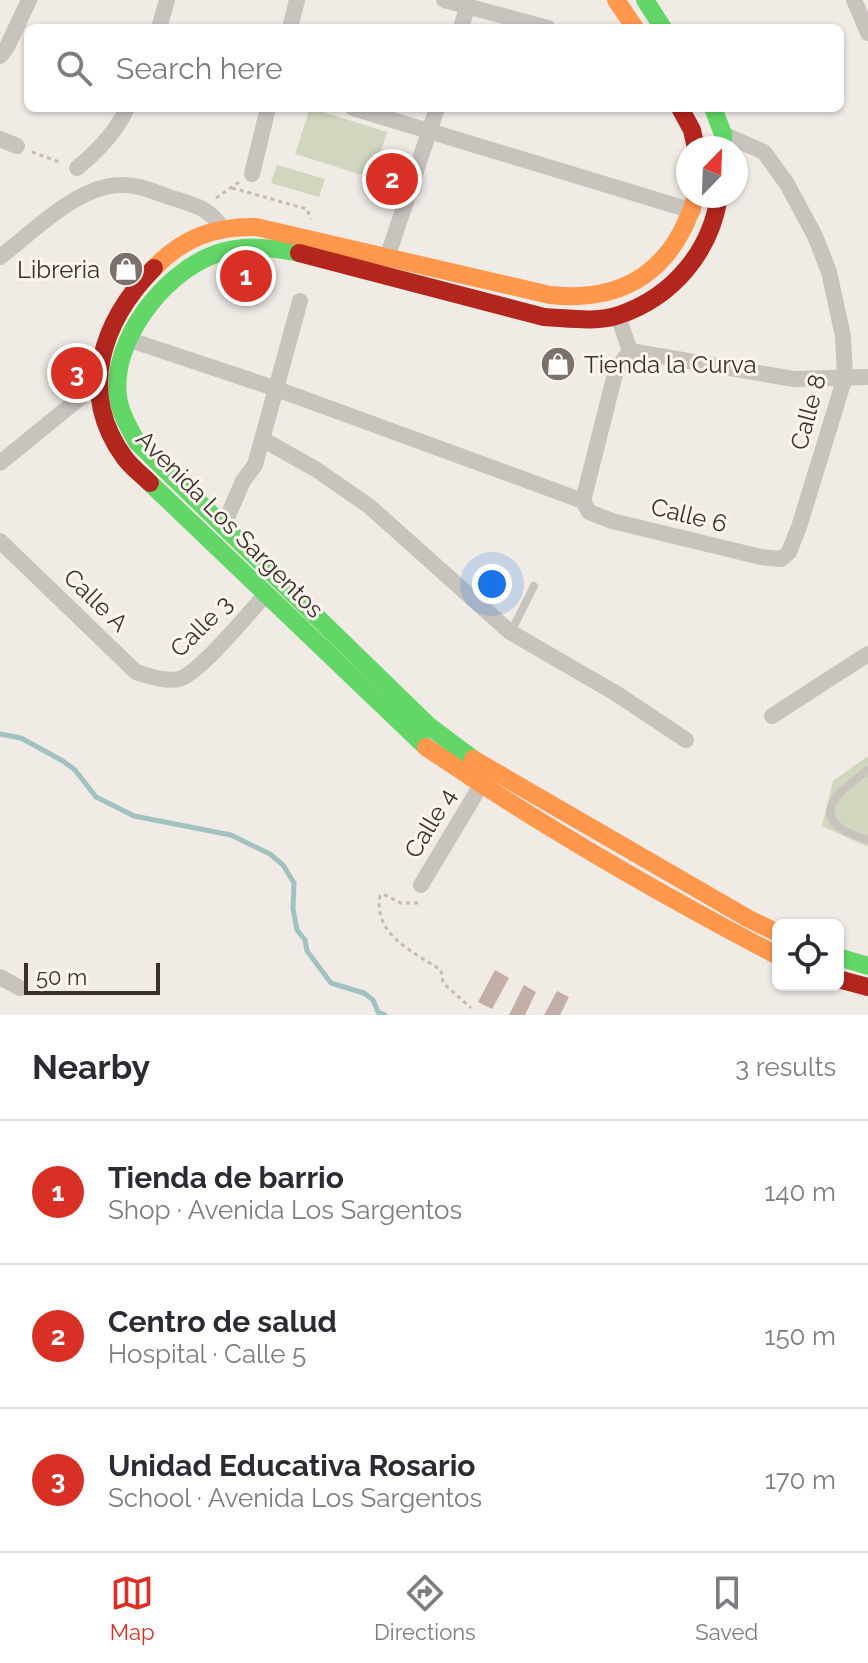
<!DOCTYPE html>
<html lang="en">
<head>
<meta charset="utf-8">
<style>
  :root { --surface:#fff; --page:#f2f2f3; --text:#2b2b33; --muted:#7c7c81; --line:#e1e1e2; --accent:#d93025 }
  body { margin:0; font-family:Raleway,sans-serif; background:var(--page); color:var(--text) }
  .controls { position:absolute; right:24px; bottom:24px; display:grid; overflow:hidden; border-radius:12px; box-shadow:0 2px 6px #0004 }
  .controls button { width:72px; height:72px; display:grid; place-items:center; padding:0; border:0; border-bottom:2px solid var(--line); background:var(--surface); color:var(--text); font:40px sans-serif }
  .compass { position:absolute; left:676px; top:136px; width:72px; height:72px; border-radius:50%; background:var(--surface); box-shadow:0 2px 6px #0004; rotate:23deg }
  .scale { position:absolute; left:24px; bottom:20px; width:136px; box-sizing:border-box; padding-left:8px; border:4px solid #3b302b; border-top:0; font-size:22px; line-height:28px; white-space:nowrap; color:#3b302b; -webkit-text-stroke:6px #fbf5ee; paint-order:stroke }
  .you { position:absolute; left:492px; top:584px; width:28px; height:28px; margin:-20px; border:6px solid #fff; border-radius:50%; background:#1a73e8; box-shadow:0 0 0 12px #1a73e833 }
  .badge { display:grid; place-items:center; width:52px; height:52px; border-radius:50%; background:var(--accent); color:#fff; font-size:26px; font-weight:700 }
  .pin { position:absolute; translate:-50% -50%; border:4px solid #fff; box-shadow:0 2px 8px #0006 }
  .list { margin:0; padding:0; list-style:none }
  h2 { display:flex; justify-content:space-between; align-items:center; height:104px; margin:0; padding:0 32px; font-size:34px }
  h2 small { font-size:26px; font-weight:400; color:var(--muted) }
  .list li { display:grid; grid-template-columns:52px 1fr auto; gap:24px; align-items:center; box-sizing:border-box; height:144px; padding:0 32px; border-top:2px solid var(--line) }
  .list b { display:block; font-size:30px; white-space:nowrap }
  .list p { margin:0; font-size:26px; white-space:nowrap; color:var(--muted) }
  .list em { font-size:26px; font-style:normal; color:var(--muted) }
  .icon { flex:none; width:44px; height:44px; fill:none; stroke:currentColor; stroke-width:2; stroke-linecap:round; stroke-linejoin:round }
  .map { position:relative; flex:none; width:868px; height:1015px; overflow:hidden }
  .search { position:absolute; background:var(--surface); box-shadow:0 2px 6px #0004; left:24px; right:24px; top:24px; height:88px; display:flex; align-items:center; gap:20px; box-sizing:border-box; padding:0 28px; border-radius:12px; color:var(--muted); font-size:30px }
  .sheet { height:536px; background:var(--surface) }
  nav { display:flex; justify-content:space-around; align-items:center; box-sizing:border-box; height:112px; border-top:2px solid var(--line); background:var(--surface); font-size:22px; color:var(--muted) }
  nav a { display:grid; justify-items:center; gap:4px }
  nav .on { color:var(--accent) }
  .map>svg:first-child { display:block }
  .green { fill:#d1d6bf }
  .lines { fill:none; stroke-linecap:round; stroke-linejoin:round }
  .stream { stroke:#a1c2c1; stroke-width:5 }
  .building { fill:#c3afa7 }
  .path { stroke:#c2bbb6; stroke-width:3; stroke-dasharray:4 4; stroke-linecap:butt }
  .lane { stroke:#c9c3be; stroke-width:8 }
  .street { stroke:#c9c3be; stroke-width:16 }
  .fast { stroke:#63d668; stroke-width:18 }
  .slow { stroke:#ff974d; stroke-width:18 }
  .jam { stroke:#b3261e; stroke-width:18 }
  .labels { text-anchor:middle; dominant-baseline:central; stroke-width:6; stroke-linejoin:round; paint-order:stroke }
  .poi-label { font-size:24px; fill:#3b302b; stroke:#fbf5ee; text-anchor:end }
  .street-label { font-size:24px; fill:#3b302b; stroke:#fbf5ee }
</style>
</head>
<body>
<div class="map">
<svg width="868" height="1015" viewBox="0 0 868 1015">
  <rect width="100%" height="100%" fill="#f0ebe5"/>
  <g class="green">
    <polygon points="310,108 387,132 372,178 295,154"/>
    <polygon points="277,165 325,179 319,197 271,183"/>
    <polygon points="868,756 868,847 822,826 833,781"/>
  </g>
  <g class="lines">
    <polyline class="stream" points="0,734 21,738 63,761 75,770 96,797 134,816 231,835 270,854 283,865 294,883 293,909 297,930 305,940 307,951 331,983 364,993 373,1000 378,1012 385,1015"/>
  </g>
  <g class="building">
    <polygon points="576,358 570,378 541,368 543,360"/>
    <polygon points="495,970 509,978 492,1009 478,1002"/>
    <polygon points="524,985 536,992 525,1015 509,1015"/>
    <polygon points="557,991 569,997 560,1015 544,1015"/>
  </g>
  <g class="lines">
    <g class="path">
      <polyline points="32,152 62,163"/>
      <polyline points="232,188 307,209 311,219"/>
      <polyline points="216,198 239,182"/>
      <path d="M418,903H401L383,894L380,896C373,935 414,952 441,970L443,983L471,1008"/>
    </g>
    <g class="lane">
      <polyline points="511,632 534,586"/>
      <path d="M868,770C853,781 813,807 839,827C846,833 859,837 868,840"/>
    </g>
    <g class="street">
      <polyline points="444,0 548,28"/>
      <polyline points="854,0 868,33"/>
      <polyline points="159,28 167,0"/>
      <polyline points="290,28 297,0"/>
      <polyline points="461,28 467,8"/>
      <polyline points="0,56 7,47 29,0"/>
      <polyline points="353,108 693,211"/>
      <polyline points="0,139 17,146"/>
      <path d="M77,168C98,151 116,132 127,108"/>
      <polyline points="252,174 268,108"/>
      <path d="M0,257C33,232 78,185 121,185C137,184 154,192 169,197C190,204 209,207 221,227"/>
      <polyline points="387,258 437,108"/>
      <polyline points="618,316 630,351"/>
      <polyline points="130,340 274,388 583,501"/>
      <polyline points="262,439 317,470 369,506 510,632 617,694 686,740"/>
      <polyline points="0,463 87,392 98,388"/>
      <polyline points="583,501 589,512 612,521 761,557 781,559 789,552 799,527 845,377 843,336 829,272 815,236 787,184 764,152 723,134"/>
      <polyline points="583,501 616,370 630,351 794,379 868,377"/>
      <polyline points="224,525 243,481 255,465 300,301"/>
      <path d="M0,541L136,672C149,676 165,682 179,679C199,674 249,613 265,595"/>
      <polyline points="772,716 868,654"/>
      <polyline points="421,885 481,785"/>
      <polyline points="0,977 20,988"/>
    </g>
    <g class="fast">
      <polyline points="645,0 663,28"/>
      <polyline points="713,108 723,134 723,148"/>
      <path d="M299,253C271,247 241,244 213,255C163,274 111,341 118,396C120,413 129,428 137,442L429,726L473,759"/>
      <polyline points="150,483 426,747"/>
      <polyline points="838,957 868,966"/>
    </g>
    <g class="slow">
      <polyline points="616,0 635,28"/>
      <path d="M154,268C183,238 214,226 256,227L550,295C626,303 674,269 696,196"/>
      <path d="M426,747C538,824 658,893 778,956"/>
      <polyline points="473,759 749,919 778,933"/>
    </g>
    <g class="jam">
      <polyline points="680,108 692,130 696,148"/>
      <path d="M299,253L544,317C567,318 597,323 619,315C673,297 711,251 719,196"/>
      <path d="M150,483C142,475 131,467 124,457C77,392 102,321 154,268"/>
      <polyline points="838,979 868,987"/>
    </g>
  </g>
  <defs>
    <g id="shop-disc" transform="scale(1.8)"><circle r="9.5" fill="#7a716c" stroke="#fbf5ee"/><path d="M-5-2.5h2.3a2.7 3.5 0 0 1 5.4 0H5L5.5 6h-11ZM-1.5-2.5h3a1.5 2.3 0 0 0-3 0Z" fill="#fff"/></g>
  </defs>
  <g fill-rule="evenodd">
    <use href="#shop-disc" x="126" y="269"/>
    <use href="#shop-disc" x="558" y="364"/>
  </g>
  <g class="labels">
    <g class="poi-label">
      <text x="100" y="269">Libreria</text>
      <text x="584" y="364" text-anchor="start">Tienda la Curva</text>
    </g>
    <g class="street-label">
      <text transform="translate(808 412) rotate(-75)">Calle 8</text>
      <text transform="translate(689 515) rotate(14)">Calle 6</text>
      <text transform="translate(230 524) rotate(45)">Avenida Los Sargentos</text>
      <text transform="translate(96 600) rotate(44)">Calle A</text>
      <text transform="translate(201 626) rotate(-45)">Calle 3</text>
      <text transform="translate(430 823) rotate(-59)">Calle 4</text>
    </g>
  </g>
</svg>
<div class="controls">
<button><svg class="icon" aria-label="locate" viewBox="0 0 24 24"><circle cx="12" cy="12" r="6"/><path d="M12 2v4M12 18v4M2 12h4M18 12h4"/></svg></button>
</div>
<svg class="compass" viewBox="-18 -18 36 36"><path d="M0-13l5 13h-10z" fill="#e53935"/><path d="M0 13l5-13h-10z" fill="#7c7c81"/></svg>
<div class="scale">50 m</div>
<div class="you"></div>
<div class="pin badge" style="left:246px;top:276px">1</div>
<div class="pin badge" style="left:392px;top:179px">2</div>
<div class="pin badge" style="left:77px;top:373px">3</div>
<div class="search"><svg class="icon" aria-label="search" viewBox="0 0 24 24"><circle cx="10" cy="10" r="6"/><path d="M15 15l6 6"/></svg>Search here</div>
</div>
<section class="sheet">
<h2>Nearby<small>3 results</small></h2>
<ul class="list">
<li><span class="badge">1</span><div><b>Tienda de barrio</b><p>Shop · Avenida Los Sargentos</p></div><em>140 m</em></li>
<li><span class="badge">2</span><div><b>Centro de salud</b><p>Hospital · Calle 5</p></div><em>150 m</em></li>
<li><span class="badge">3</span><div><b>Unidad Educativa Rosario</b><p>School · Avenida Los Sargentos</p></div><em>170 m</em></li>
</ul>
</section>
<nav>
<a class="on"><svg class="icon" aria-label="map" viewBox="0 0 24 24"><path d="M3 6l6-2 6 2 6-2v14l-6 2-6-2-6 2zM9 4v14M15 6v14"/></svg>Map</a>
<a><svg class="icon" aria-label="directions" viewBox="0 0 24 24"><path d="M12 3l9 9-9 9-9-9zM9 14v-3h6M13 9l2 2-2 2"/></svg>Directions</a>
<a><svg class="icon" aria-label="saved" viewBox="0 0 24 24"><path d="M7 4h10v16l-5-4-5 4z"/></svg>Saved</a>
</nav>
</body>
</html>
